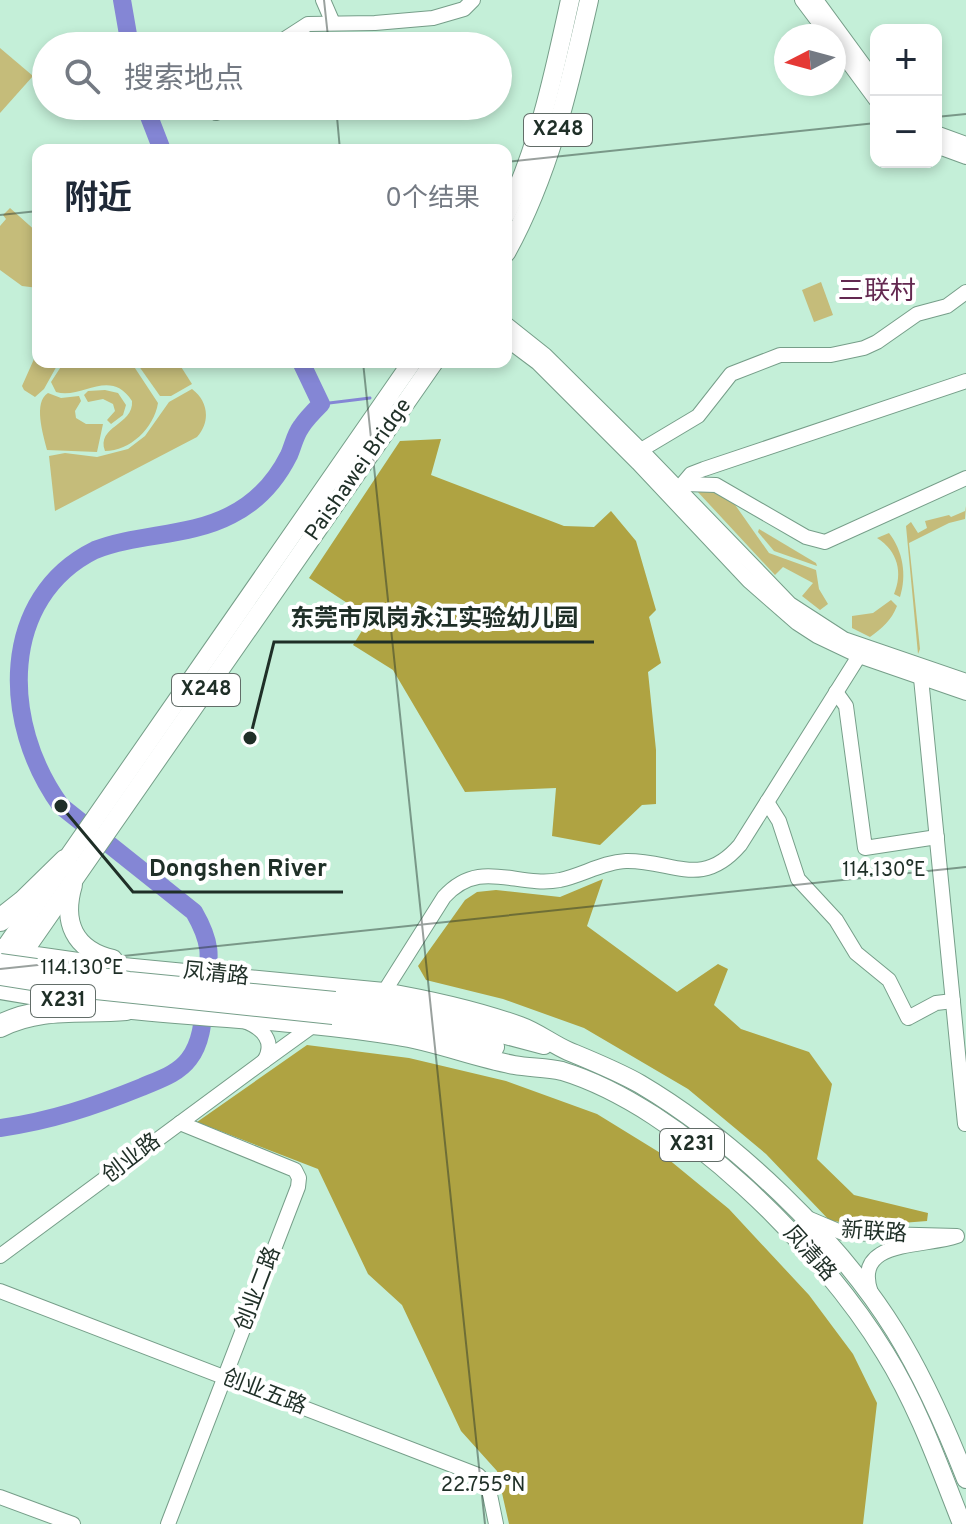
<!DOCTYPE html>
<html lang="zh">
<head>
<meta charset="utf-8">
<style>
  :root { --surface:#fff; --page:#f6f6f7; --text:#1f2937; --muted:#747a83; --line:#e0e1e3 }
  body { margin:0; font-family:Overpass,"Noto Sans SC",sans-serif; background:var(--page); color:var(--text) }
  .controls { position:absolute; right:24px; top:24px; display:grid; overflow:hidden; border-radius:16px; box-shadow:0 4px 12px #0003 }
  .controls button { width:72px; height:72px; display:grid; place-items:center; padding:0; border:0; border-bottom:2px solid var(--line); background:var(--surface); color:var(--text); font:40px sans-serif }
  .compass { position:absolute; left:774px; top:24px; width:72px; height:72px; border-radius:50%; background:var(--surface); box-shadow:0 4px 12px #0003; rotate:264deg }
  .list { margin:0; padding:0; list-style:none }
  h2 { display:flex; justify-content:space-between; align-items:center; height:104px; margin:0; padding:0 32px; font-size:34px }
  h2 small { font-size:26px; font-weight:400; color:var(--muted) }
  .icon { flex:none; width:44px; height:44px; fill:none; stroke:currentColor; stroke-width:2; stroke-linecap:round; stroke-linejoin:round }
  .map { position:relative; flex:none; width:966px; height:1524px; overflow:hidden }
  .search { position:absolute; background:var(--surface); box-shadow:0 4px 12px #0003; left:32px; top:32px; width:480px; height:88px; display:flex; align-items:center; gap:20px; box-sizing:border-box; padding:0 28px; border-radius:44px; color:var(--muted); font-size:30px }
  .panel { position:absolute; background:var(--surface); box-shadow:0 4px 12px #0003; left:32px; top:144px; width:480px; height:224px; border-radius:16px }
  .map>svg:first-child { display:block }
  .green { fill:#c5bc7a }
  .forest { fill:#afa342 }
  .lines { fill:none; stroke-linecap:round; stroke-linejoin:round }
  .stream { stroke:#8486d5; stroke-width:3 }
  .river { stroke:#8486d5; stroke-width:18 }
  .minor-casing { stroke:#769e89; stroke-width:16 }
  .major-casing { stroke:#769e89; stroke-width:20 }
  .highway-casing { stroke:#769e89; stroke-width:24 }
  .minor { stroke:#fff; stroke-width:14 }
  .major { stroke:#fff; stroke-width:18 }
  .highway { stroke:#fff; stroke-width:22 }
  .major-bridge-casing { stroke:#769e89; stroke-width:20; stroke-linecap:butt }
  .major-bridge { stroke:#fff; stroke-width:18 }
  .ticks { fill:none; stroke:#1f2f27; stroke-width:2; stroke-opacity:0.45 }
  .labels { text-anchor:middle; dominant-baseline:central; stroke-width:8; stroke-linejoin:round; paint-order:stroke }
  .shield { fill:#fff; stroke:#626d68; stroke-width:2 }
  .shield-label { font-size:20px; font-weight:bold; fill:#1f2f27 }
  .street-label { font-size:22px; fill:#1f2f27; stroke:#fff }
  .quarter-label { font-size:26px; fill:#632850; stroke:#fff }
  .ticks-label { font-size:20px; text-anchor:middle; fill:#1f2f27; stroke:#fff; stroke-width:8; stroke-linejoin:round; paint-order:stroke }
  .leader { fill:none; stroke:#1f2f27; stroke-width:3 }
  .callout-dot { fill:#1f2f27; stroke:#fff; stroke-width:3 }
  .callout-label { font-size:24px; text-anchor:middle; font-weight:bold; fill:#1f2f27; stroke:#fff; stroke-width:8; stroke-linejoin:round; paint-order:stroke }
</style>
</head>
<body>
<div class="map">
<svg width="966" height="1524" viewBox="0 0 966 1524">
  <rect width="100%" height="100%" fill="#c4efd8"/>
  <g class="green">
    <polygon points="0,48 33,76 0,113"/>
    <polygon points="10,208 38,233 38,288 22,286 0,270 0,226 6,219 3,215"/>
    <polygon points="821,282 833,315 814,322 802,290"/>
    <polygon points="38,350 38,362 59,362 44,389 35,397 24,390 22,386"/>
    <path d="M64,362H131L158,403C154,428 130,451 105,451C96,426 134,425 132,401C110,367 82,400 56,392L51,382Z"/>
    <polygon points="136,362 178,362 192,384 171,396 160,396"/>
    <path d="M192,389C208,401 211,421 197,437L55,511L49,456L65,453L97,457L128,449L145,436L169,402Z"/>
    <polygon points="105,390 118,393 126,405 123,415 111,424 107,420 115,411 113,404 103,399 88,402 84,395 88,391"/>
    <path d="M48,393L61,398L79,396L81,401L75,411L76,418L86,424H103L97,452L47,450C43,434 33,402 48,393Z"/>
    <polygon points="696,490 718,492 731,499 769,553 816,570 819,589 828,604 820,610 802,596 813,583 783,567 775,575"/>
    <polygon points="966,506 965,519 949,523 909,543 920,649 918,654 906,526 911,522 918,533 927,528 925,521 949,515 951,517 965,511"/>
    <polygon points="759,529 816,563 817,566 774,551 758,532"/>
    <path d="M889,533C903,551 907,575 900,597L894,594C903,573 898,551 877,538Z"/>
    <path d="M891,600L897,606C891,621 882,628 870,637L852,628V616L873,613Z"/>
  </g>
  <g class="forest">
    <polygon points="441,439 431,475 564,526 594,527 611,511 636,541 656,610 649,617 661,663 648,672 656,750 656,804 642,805 600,845 552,836 556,788 465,792 393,670 353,645 370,618 309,578 400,441"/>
    <polygon points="603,879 587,926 677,992 718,964 728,969 714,1005 741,1029 809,1052 832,1084 817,1159 854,1195 928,1213 927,1221 876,1225 830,1221 766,1154 688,1089 584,1028 503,999 426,980 418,966 465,900 477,892 496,890 560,897"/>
    <polygon points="307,1045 409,1058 506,1081 597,1114 662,1154 729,1209 809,1295 853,1354 877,1403 863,1524 509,1524 497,1471 461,1431 402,1305 368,1274 318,1169 197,1122"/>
  </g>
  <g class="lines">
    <polyline class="stream" points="321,404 370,398"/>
    <g class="river">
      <polyline points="122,0 130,46"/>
      <polyline points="145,106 162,150"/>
      <path d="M0,1128C51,1121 95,1106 142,1087C158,1080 178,1074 189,1059C203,1041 203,1016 205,994C210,957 213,945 194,912L61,806C0,722 0,597 95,550C139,533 189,537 231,515C257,502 276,481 289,455C293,446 295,435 301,427C306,419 314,411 321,404L301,362"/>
    </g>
    <g class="minor-casing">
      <g id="minor">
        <polyline points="323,0 333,23"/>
        <polyline points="802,0 829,36"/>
        <polyline points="816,0 876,82"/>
        <polyline points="834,43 876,100"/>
        <polyline points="274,46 308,24 375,23 433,18 464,9 473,0"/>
        <polyline points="216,113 221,106"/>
        <polyline points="936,133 966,144"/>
        <polyline points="936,146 966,157"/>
        <polyline points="506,324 545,355 641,450 790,604 844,639 966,681"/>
        <polyline points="506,339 538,363 638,463 749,581 797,623 817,636 859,656 966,693"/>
        <polyline points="641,450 698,416 731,374 780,355 831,355 864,348 877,342 917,314 947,306 966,292"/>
        <polyline points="685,484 716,485 806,537 825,542 966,478"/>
        <polyline points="680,487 691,474 704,469 966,381"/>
        <polyline points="921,678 965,1124"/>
        <polyline points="836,692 846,706 865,848 937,837"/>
        <polyline points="767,802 779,821 798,879 836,920 856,953 889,980 908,1018 936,1003 953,1001"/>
        <path d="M384,992L444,897C480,857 516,888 560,880C583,875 603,862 626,861C673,860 701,890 740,845L859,656"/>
        <path d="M244,1021C263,1028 276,1042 264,1061L311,1027"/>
        <path d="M810,1219L843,1233L957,1236C924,1248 852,1238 871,1293"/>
        <polyline points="0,1256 264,1061"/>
        <polyline points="0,1291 478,1475 488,1485 496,1524"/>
        <polyline points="0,1497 73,1524"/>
        <polyline points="168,1524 298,1187 299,1178 295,1170 180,1123"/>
      </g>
    </g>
    <g class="major-casing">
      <g id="major">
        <path d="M506,214C539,146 554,73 570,0"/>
        <path d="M506,253C550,173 569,88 589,0"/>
        <path d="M434,362L22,954L92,964L384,992C430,1000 476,1010 520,1026C537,1032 552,1044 568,1051C592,1061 617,1071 640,1084C733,1139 838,1239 895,1331C924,1378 946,1428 966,1479"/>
        <path d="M73,885C62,922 74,950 113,959"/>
        <polyline points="3,951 412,362"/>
        <polyline points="0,990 84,1004"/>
        <polyline points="335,1001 422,1013 544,1045"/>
        <path d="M114,1008C207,1019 303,1020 397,1036C437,1042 475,1058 514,1065C530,1068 547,1067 562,1071C681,1107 822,1249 885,1353C918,1406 939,1466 962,1524"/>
        <polyline points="333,1015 426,1028 495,1047"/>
      </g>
    </g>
    <g class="highway-casing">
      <g id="highway">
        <polyline points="0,920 23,902 65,861"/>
        <polyline points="0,950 22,954 0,986"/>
        <path d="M0,1026C41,1005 82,1013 126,1009"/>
      </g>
    </g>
    <use href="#minor" class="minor"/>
    <use href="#major" class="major"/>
    <use href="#highway" class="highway"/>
    <g class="major-bridge-casing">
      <g id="major-bridge">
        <polyline points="0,963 129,981 335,1001"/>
        <polyline points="0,976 77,988 333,1015"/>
      </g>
    </g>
    <use href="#major-bridge" class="major-bridge"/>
  </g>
  <path class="ticks" d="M324,0L329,46M336,106L340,150M936,117L966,114M506,162L876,123M0,215L38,211M363,362L485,1524M0,969L966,867"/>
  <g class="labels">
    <g class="shield">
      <rect x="524" y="114" width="68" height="32" rx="6"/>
      <rect x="172" y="674" width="68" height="32" rx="6"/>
      <rect x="31" y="985" width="64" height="32" rx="6"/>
      <rect x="660" y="1129" width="64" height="32" rx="6"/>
    </g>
    <g class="shield-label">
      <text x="558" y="130">X248</text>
      <text x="206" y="690">X248</text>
      <text x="63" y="1001">X231</text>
      <text x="692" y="1145">X231</text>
    </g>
    <g class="street-label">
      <text transform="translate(359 470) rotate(-55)">Paishawei Bridge</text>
      <text transform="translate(216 975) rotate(6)">凤清路</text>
      <text transform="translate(132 1159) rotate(-37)">创业路</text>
      <text transform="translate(874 1233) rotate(4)">新联路</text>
      <text transform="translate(809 1254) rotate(48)">凤清路</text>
      <text transform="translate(259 1289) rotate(-69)">创业二路</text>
      <text transform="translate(264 1393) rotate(21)">创业五路</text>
    </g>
    <g class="quarter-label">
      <text x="877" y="292">三联村</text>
    </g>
  </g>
  <g class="ticks-label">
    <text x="884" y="876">114.130°E</text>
    <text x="82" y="974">114.130°E</text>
    <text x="483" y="1491">22.755°N</text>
  </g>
  <path class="leader" d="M250 738L274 642H594M61 806L133 892H343"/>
  <g class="callout-dot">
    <circle cx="250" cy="738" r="8"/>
    <circle cx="61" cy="806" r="8"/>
  </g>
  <g class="callout-label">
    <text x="434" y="626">东莞市凤岗永江实验幼儿园</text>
    <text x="238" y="876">Dongshen River</text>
  </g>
</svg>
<div class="controls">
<button>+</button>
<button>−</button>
</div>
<svg class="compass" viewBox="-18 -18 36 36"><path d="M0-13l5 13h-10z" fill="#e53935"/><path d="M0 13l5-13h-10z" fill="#747a83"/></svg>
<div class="search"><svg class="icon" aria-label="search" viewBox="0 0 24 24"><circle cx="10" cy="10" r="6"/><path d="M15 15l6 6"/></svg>搜索地点</div>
<section class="panel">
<h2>附近<small>0个结果</small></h2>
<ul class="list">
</ul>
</section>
</div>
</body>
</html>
